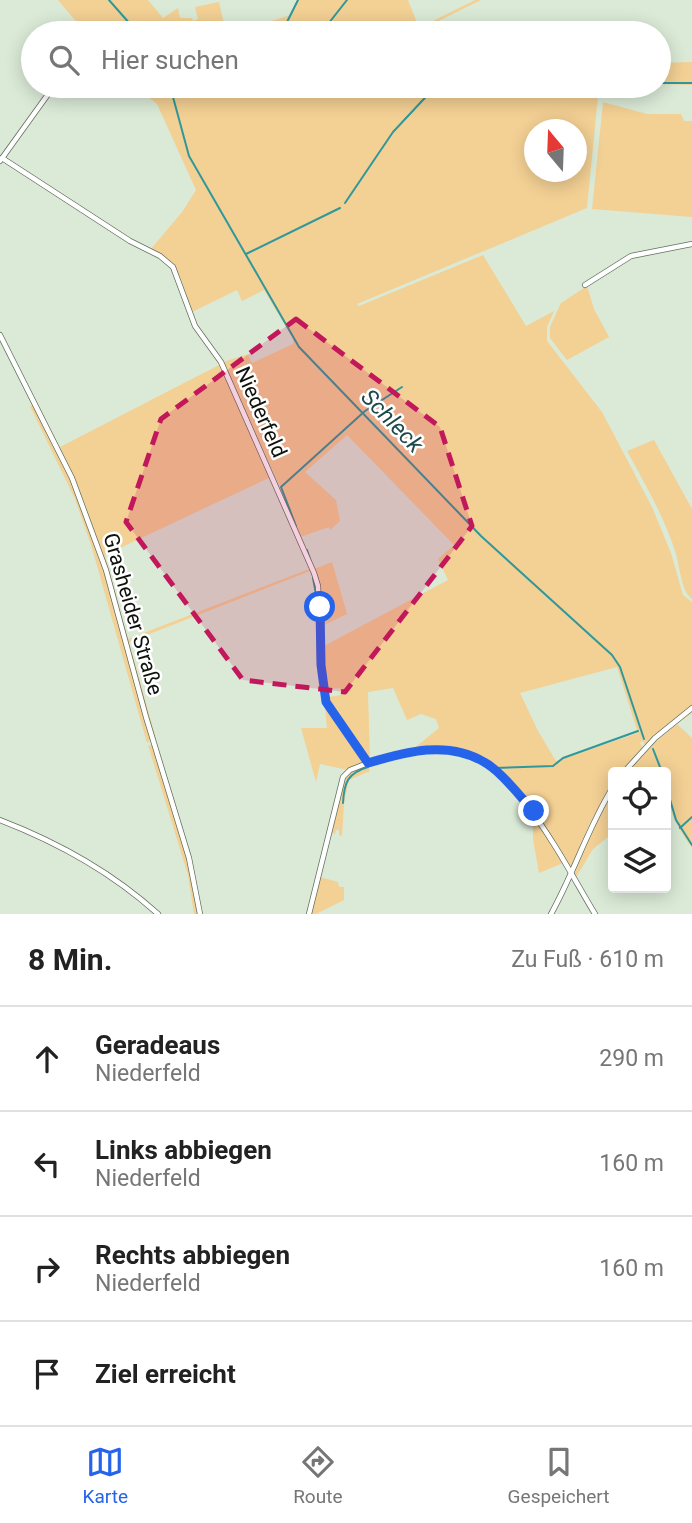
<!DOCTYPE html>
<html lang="de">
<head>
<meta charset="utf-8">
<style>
  :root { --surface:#fff; --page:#f6f6f6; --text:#222; --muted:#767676; --line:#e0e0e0; --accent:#2563eb }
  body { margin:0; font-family:Roboto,sans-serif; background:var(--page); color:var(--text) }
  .controls { position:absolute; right:21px; bottom:21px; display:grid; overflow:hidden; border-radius:7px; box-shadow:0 4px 18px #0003 }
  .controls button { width:63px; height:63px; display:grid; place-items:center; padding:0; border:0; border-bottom:2px solid var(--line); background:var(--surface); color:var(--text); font:35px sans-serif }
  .compass { position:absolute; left:524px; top:119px; width:63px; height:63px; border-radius:50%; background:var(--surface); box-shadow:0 4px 18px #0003; rotate:341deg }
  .stop { position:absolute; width:21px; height:21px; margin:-16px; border:5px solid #2563eb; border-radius:50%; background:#fff }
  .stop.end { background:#2563eb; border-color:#fff; box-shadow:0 2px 7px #0008 }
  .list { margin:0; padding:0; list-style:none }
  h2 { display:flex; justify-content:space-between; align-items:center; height:91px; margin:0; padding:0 28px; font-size:30px }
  h2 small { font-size:23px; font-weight:400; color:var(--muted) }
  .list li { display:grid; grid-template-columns:46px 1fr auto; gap:21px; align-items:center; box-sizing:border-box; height:105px; padding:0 28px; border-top:2px solid var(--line) }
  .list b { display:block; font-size:26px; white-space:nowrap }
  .list p { margin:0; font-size:23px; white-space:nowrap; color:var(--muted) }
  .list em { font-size:23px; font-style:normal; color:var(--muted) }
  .icon { flex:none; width:38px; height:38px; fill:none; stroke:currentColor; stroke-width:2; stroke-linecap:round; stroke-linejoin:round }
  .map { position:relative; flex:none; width:692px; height:914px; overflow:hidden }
  .search { position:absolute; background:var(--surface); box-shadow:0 4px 18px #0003; left:21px; right:21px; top:21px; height:77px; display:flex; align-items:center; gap:18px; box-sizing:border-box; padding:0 24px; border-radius:38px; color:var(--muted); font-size:26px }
  .sheet { height:511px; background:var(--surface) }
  nav { display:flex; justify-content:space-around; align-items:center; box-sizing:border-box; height:98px; border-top:2px solid var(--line); background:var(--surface); font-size:19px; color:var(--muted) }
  nav a { display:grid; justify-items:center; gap:4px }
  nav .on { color:var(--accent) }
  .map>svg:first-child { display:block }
  .green { fill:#f3d094; fill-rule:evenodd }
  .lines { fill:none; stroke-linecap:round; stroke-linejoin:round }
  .stream { stroke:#30989b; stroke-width:2 }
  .minor-casing { stroke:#626f5e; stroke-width:6 }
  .minor { stroke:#fff; stroke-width:4.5 }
  .route { stroke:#2563eb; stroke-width:9 }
  .marked { fill:#c2185b; fill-opacity:0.2; stroke:#c2185b; stroke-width:5; stroke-dasharray:14 9; stroke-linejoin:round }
  .labels { text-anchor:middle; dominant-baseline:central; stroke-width:5; stroke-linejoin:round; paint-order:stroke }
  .street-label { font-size:21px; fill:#0d120b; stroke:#fff }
  .water-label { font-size:23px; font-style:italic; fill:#1c494a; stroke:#fff }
</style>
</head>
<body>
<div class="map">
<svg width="692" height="914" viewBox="0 0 692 914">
  <rect width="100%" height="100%" fill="#dbead7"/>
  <g class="green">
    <polygon points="58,0 148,0 163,18 178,8 180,18 192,18 193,21 198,19 195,7 219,2 226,33 86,33"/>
    <polygon points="297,0 408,0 419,28 475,0 481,0 414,33 232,33 291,15"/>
    <polygon points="692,62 692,85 659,84 659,63"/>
    <path d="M134,86H599L587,208L357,304L359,306L483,255L526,326L554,311L547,327V341L602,412L652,507L671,553L683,595L692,602V706L669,725L652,745L692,711V713L677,724L692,738V848C673,821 666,806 666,772H626L649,748L642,741L640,743L643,748L622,772H613V783L590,823L571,867L567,864L535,809L486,761L462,751L412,750L439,728L436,719L421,714L407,720L393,688L368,692L370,762L330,705L329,697L341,695L340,688L327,689L322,647L448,580L438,559L454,545L347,435L305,472L336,500L340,521L330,530L329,527L300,537L281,489L223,362L248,354L252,363L293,344V339L264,290L242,301L237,290L192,312C181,282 182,263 151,249L182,212L196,190L157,104ZM534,130H576V172H534ZM617,667L638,733L556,761L538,731L520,693Z"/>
    <polygon points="603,102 647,114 681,114 684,121 692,121 692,217 592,209"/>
    <polygon points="587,286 594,309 609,337 567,360 550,338 550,327 561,303"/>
    <path d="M219,365L271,477L105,555L128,639L309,569L316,587L322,679C310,662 322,599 310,571L129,642L156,739H154L105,563L83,499L60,447Z"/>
    <polygon points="30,406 34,406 77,492 108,580 151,740 147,743 92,548 75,499"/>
    <path d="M654,440L692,509V599C681,591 680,567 676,554C665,518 645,484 627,451Z"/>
    <polygon points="332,562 347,614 322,626 319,586 314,569"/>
    <polygon points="325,707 329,709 365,763 348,770 320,764 316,782 301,728 327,728"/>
    <polygon points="148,745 153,746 184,845 198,914 194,914 188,875"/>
    <polygon points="368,766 370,771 349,780 344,803 342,836 339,835 339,830 336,830 335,834 331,833 345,778 351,772"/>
    <polygon points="613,791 613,833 593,849 575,879 574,875 594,826"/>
    <polygon points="533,813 563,863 539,873 533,839"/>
    <polygon points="320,877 338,882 339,887 344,887 344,900 316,914 311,914"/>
  </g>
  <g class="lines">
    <g class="stream">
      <polyline points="109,0 138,33"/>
      <polyline points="272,33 286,24 298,0"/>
      <polyline points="321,33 347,0"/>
      <polyline points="659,83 692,83"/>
      <polyline points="170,86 189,156 299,347 481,536 612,655 620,667 644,739"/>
      <polyline points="172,90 188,86"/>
      <polyline points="345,203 393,132 436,86"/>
      <polyline points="246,254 340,208"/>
      <polyline points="296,526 281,487 365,411 402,387"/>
      <polyline points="307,550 311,562"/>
      <polyline points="313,578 316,594"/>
      <polyline points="317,617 319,660"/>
      <polyline points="653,749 662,772"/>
      <polyline points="420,753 446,752"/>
      <polyline points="495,768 553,766 563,758 638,731"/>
      <polyline points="666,786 676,820 692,845"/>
      <path d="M343,803C344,782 348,773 368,767"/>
      <polyline points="680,828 692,817"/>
    </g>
    <g class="minor-casing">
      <g id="minor">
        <path d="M2,158L130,241L160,256L173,267L195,326L221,362L314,573L318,586L321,665L326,702L368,763C395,755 423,747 452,750C513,756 566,867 595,914"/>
        <polyline points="0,161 54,86"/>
        <polyline points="585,285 631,256 692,244"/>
        <polyline points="0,335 72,478 106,570 146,717 189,858 200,914"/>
        <polyline points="624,772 655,738 692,708"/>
        <path d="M0,820C57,842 113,873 158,914"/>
        <polyline points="309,914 343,777 350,770 368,763"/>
        <path d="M551,914C574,873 588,827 613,787"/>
      </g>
    </g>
    <use href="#minor" class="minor"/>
  </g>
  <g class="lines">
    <path class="route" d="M320,607L321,665L326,702L368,763C406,752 447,740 484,762C501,771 520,797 534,811"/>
  </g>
  <path class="marked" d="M296,319L440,427L472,526L345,692L243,680L126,522L161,419Z"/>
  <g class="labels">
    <g class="street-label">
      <text transform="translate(261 412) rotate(66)">Niederfeld</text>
      <text transform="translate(133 614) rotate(74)">Grasheider Straße</text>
    </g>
    <g class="water-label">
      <text transform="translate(392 421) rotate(46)">Schleck</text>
    </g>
  </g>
</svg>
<div class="controls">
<button><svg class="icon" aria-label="locate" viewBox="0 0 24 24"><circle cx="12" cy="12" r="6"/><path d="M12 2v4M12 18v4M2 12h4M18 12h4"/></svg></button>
<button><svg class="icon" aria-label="layers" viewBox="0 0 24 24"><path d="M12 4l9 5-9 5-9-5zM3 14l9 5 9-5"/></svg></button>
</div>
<svg class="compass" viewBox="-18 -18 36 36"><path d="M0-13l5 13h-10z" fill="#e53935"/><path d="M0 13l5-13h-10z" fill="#767676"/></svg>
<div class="stop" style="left:320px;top:607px"></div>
<div class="stop end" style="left:534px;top:811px"></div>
<div class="search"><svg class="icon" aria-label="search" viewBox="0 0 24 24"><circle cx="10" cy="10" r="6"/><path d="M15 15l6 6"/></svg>Hier suchen</div>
</div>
<section class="sheet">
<h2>8 Min.<small>Zu Fuß · 610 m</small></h2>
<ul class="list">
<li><svg class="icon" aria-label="ahead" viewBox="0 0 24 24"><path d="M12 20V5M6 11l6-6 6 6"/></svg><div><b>Geradeaus</b><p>Niederfeld</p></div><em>290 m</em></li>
<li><svg class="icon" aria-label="left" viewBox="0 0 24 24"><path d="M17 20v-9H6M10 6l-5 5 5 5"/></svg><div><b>Links abbiegen</b><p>Niederfeld</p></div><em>160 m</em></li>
<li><svg class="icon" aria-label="right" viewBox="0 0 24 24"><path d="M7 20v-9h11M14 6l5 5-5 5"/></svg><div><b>Rechts abbiegen</b><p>Niederfeld</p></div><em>160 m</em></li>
<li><svg class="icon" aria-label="arrive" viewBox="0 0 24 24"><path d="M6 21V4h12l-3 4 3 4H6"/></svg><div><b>Ziel erreicht</b></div></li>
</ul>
</section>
<nav>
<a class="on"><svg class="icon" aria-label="map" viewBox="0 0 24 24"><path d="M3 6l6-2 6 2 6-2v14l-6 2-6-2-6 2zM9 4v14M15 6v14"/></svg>Karte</a>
<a><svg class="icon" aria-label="directions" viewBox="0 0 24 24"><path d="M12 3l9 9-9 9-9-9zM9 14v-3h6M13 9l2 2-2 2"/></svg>Route</a>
<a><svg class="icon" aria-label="saved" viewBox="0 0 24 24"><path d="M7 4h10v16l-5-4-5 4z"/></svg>Gespeichert</a>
</nav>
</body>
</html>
